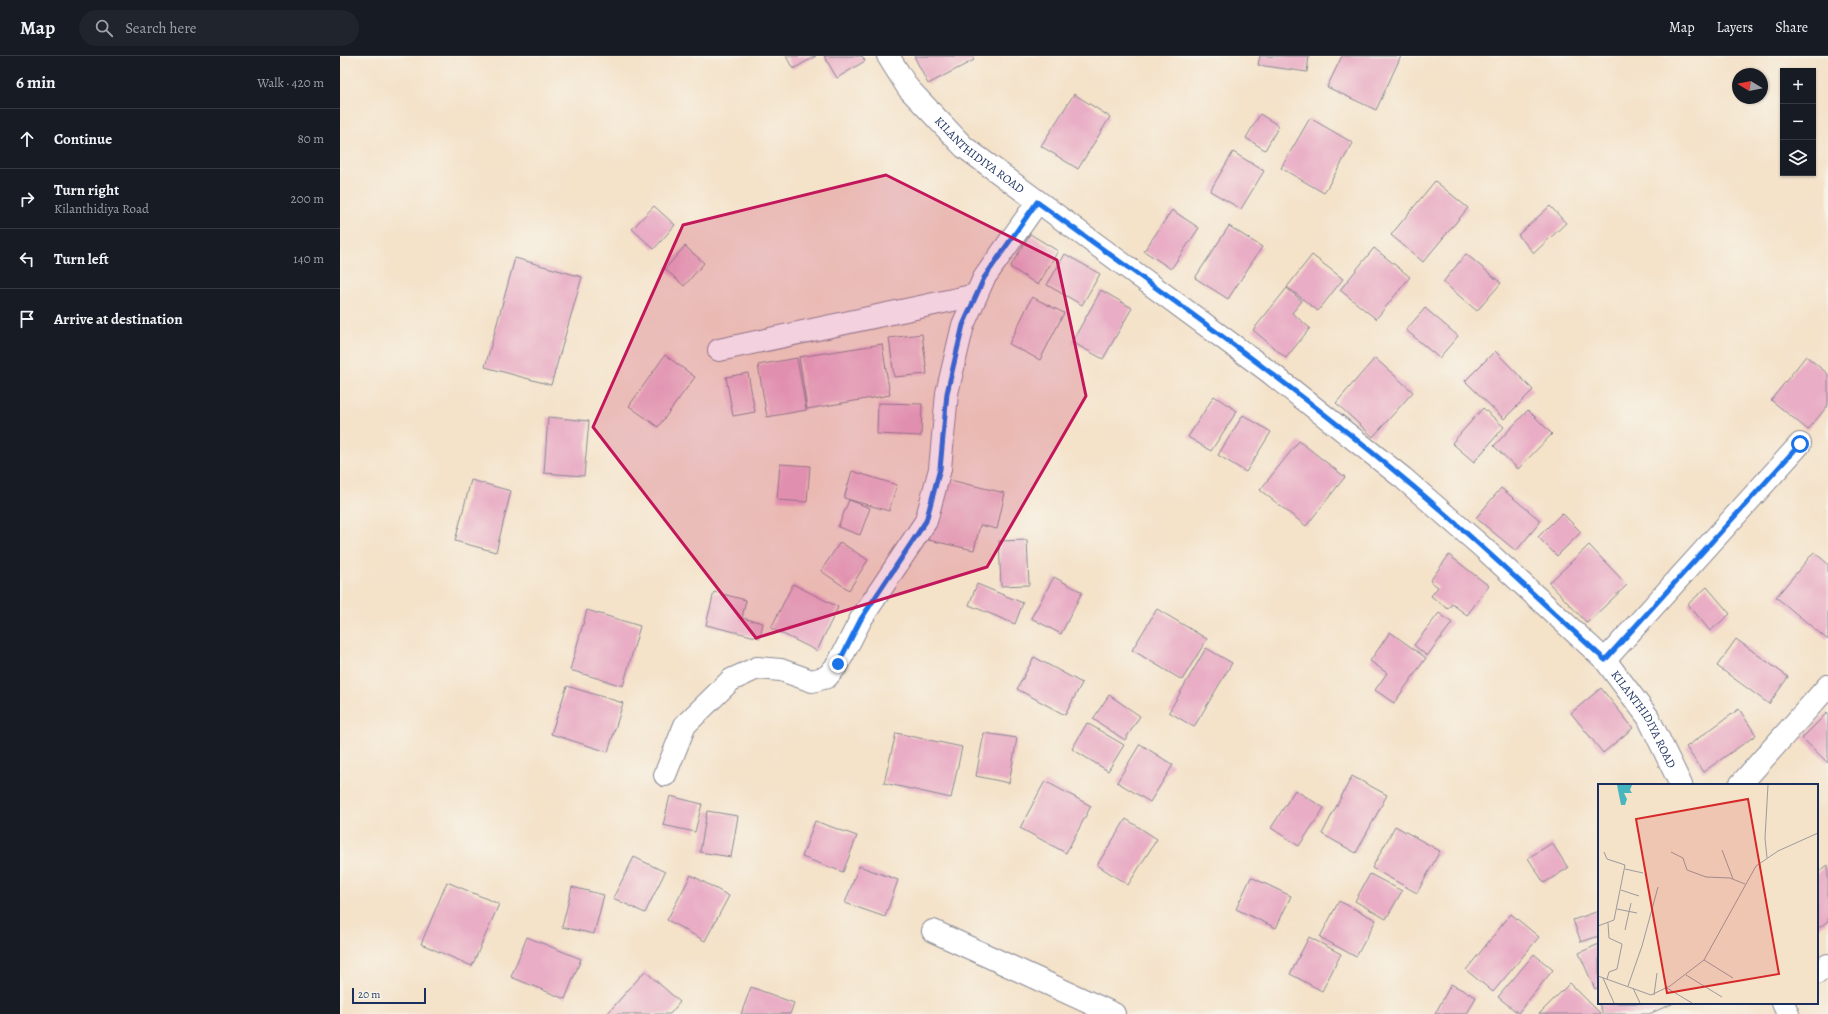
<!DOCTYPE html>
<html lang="en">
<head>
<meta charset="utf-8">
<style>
  :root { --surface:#171b24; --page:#20242c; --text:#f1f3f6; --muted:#9ea1a6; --line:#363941 }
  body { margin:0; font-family:Alegreya,serif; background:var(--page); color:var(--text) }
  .controls { position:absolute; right:12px; top:12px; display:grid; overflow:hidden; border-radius:0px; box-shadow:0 1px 3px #0004 }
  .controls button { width:36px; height:36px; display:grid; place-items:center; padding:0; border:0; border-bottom:1px solid var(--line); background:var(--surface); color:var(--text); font:20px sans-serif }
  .compass { position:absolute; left:1392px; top:12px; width:36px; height:36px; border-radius:50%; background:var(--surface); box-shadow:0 1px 3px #0004; rotate:280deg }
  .scale { position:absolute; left:12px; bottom:10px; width:74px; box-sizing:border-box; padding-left:4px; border:2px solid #1b2f5e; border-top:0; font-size:11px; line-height:14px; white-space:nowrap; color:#1b2f5e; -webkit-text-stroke:3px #f7f3e8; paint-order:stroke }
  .stop { position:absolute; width:12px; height:12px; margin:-9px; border:3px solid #1a73e8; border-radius:50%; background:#fff }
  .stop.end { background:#1a73e8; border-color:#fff; box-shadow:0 1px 4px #0008 }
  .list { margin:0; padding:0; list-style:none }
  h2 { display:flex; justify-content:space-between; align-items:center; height:52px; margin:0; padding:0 16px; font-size:17px }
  h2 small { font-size:13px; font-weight:400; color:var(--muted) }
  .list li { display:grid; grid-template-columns:26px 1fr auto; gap:12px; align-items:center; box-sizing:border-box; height:60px; padding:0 16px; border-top:1px solid var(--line) }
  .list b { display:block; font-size:15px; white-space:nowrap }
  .list p { margin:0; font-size:13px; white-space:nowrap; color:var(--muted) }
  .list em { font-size:13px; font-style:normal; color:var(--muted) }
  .icon { flex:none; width:22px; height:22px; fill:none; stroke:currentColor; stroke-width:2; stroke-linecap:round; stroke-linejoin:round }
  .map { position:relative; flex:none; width:1488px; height:958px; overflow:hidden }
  header { display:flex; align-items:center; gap:24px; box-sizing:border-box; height:56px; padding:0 20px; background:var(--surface); border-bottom:1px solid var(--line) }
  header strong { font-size:19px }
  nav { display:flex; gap:22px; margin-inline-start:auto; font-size:14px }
  .search { width:280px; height:36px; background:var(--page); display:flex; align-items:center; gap:10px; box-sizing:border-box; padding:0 14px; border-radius:22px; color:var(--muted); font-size:15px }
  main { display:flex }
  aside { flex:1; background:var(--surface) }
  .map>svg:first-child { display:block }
  .building { fill:#e9adc5 }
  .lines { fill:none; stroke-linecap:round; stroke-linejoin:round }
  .minor-casing { stroke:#888894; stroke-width:24 }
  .minor { stroke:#fff; stroke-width:22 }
  .route { stroke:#1a73e8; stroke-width:5 }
  .marked { fill:#c2185b; fill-opacity:0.2; stroke:#c2185b; stroke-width:3; stroke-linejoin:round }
  .labels { text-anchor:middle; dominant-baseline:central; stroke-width:3.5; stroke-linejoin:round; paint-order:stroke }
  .street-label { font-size:12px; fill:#1b2f5e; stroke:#f7f3e8 }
  .inset-road { fill:none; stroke:#9d9a9e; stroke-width:1 }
  .view { fill:#d62828; fill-opacity:0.15; stroke:#d62828; stroke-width:2 }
  .inset-edge { fill:none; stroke:#1b2f5e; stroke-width:2 }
</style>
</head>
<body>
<header>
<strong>Map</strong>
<div class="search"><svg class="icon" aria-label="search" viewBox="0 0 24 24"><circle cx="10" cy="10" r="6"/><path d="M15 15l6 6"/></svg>Search here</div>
<nav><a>Map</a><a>Layers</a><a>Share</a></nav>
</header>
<main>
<aside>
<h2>6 min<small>Walk · 420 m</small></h2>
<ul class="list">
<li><svg class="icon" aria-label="ahead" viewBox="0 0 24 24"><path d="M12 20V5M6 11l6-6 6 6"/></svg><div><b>Continue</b></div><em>80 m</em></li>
<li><svg class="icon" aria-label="right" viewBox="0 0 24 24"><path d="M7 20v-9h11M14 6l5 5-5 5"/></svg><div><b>Turn right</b><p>Kilanthidiya Road</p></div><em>200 m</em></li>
<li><svg class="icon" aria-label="left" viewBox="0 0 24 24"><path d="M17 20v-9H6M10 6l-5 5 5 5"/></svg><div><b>Turn left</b></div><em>140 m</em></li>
<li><svg class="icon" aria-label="arrive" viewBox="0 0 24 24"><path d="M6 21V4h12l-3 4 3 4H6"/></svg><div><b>Arrive at destination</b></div></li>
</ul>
</aside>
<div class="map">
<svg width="1488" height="958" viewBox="0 0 1488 958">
  <rect width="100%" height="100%" fill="#f7f3e8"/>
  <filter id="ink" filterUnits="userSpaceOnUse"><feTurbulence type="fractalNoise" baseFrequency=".025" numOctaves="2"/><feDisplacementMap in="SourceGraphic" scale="8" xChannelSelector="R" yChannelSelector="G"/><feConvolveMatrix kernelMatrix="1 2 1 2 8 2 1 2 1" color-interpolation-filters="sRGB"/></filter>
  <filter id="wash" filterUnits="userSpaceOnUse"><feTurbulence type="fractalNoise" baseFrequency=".012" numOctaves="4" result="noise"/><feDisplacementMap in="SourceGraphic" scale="16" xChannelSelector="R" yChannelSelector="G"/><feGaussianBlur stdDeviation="0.9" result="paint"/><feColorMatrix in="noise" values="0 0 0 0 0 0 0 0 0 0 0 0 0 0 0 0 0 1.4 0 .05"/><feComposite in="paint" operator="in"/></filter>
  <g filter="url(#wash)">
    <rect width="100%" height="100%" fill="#f4e2c9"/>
    <g id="blocks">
      <g class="building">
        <polygon points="446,0 476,0 453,13"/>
        <polygon points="484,0 522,0 525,5 497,22"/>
        <polygon points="574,0 632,0 634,4 588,28"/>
        <polygon points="920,0 969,0 967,16 918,9"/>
        <polygon points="1002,0 1061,0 1036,54 987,31"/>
        <polygon points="734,38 770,61 738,113 701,90"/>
        <polygon points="920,58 939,70 925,94 906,82"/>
        <polygon points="970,62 1013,87 984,137 941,112"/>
        <polygon points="893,96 924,115 901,153 870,135"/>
        <polygon points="1095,125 1128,152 1083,206 1051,179"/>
        <polygon points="314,150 335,169 314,193 292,173"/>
        <polygon points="1210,150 1226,167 1194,197 1178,179"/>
        <polygon points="832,154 859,172 831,213 804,195"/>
        <polygon points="889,170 922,191 888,243 855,222"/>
        <polygon points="690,178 718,195 698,229 670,211"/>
        <polygon points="345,190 364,207 344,230 325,213"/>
        <polygon points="1034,192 1070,221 1036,263 1000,234"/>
        <polygon points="725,198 760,218 742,249 707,229"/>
        <polygon points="1126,198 1161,227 1137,255 1103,226"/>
        <polygon points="972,199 1003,223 978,255 947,231"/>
        <polygon points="175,202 242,221 211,329 145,311"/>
        <polygon points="947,232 962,245 952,257 970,272 946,302 913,274"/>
        <polygon points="761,234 792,252 763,303 732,286"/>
        <polygon points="692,241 724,257 700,304 669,288"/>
        <polygon points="1085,252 1118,280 1099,302 1066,274"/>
        <polygon points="582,278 587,318 554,321 549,282"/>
        <polygon points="542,288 550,339 467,353 459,301"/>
        <polygon points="1155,295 1193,334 1164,363 1125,325"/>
        <polygon points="325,299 355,321 318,371 289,350"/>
        <polygon points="1466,300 1488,318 1488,349 1468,374 1431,344"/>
        <polygon points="457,302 466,354 427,361 418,309"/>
        <polygon points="1035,302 1073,336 1033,381 996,347"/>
        <polygon points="408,317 415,356 393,360 386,321"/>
        <polygon points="874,340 897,355 871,395 848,381"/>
        <polygon points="538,347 582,348 581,380 537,378"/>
        <polygon points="1143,352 1164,371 1134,406 1112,387"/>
        <polygon points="1188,354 1212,378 1178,413 1154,390"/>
        <polygon points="903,359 931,376 906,416 878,399"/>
        <polygon points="208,361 249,365 244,420 204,417"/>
        <polygon points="959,385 1005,421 966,470 920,434"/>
        <polygon points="440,408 470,410 467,446 437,444"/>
        <polygon points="512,415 557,429 549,455 504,442"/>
        <polygon points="601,422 665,437 657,473 640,469 634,494 588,484"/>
        <polygon points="131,424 171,435 156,496 115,485"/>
        <polygon points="1161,432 1201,465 1176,495 1136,462"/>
        <polygon points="509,444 530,452 520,479 498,471"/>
        <polygon points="1222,457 1241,476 1217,500 1198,481"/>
        <polygon points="687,484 689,529 661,530 659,485"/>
        <polygon points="500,486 528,504 509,534 481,515"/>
        <polygon points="1249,489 1287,529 1247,567 1209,527"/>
        <polygon points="1474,496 1488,508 1488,584 1436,541"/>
        <polygon points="1109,499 1149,530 1127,559 1112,548 1108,553 1091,540 1098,531 1090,525"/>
        <polygon points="714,521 742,536 721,578 691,562"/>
        <polygon points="453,528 498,551 477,595 431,572"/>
        <polygon points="637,528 683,547 675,568 629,549"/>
        <polygon points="1367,531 1390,558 1370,575 1348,548"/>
        <polygon points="374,536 406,544 402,562 423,567 420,582 366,569"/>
        <polygon points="817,553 867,583 842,624 792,594"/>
        <polygon points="247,554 300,570 283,630 230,614"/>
        <polygon points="1099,557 1112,567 1087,600 1074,589"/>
        <polygon points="1050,576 1086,602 1054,647 1035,634 1047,617 1030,605"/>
        <polygon points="1396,583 1448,621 1429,648 1377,610"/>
        <polygon points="866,592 892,607 854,671 829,656"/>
        <polygon points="694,601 742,627 725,659 677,633"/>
        <polygon points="227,630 283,647 268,696 211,678"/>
        <polygon points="1261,632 1293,672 1263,697 1231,657"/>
        <polygon points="769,639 800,660 785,684 753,663"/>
        <polygon points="1399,653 1416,679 1363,716 1346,691"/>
        <polygon points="1488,656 1488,707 1462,682"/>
        <polygon points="747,667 784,689 768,715 732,693"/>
        <polygon points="556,677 622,691 611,742 544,727"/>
        <polygon points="644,677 677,682 669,727 636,720"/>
        <polygon points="800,688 833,709 810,746 777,726"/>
        <polygon points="1012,720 1047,739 1016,797 982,778"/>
        <polygon points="705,725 751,750 726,797 680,772"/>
        <polygon points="955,734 984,752 959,790 931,772"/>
        <polygon points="330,740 362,748 355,776 323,769"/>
        <polygon points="367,755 398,760 391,801 360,796"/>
        <polygon points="786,763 817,783 788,829 757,809"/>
        <polygon points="475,765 517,780 503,816 462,801"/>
        <polygon points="1055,770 1100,795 1077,837 1032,812"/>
        <polygon points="1212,787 1228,812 1204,827 1188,802"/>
        <polygon points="294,801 325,816 305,857 273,842"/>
        <polygon points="1488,809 1488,865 1477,873 1477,817"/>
        <polygon points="519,810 558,824 545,861 505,847"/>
        <polygon points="1030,818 1062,835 1046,863 1015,845"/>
        <polygon points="351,819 389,840 365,885 327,864"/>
        <polygon points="911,821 951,840 936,872 896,853"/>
        <polygon points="107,826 159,848 132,910 81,888"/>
        <polygon points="232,831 264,839 254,878 222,871"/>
        <polygon points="999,845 1036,864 1016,901 980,881"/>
        <polygon points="1259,855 1259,880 1241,886 1233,864"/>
        <polygon points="1171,858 1199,881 1153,936 1126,914"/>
        <polygon points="187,881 241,903 225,943 171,921"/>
        <polygon points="969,881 1001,898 982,935 950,918"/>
        <polygon points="1259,888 1259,931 1255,933 1239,897"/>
        <polygon points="1194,898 1213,914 1178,957 1158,941"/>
        <polygon points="305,915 340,946 330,958 267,958"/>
        <polygon points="1230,927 1261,958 1199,958"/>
        <polygon points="1111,928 1136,941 1127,958 1095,958"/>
        <polygon points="411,931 454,947 450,958 401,958"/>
        <polygon points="1259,942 1259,947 1334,947 1309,958 1263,958 1257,943"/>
      </g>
    </g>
  </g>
  <g filter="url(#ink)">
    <use href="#blocks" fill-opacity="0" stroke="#888894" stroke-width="1"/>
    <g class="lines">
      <g class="minor-casing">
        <g id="minor">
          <path id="s1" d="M548,0L568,32L624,91L928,315L1063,422L1140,489L1265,604L1308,661L1341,729"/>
          <polyline points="379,294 636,239"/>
          <polyline points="1265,604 1460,388"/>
          <polyline points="325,719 345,669 391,624 417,612 441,614 472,625 487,621 498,608 521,563 586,465 600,413 607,337 623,269 644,222 697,147"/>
          <polyline points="1400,729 1488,630"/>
          <polyline points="593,875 774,958"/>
          <polyline points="1477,917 1488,909"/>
          <polyline points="1443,947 1448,958"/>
        </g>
      </g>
      <use href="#minor" class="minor"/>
    </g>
  </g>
  <g class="lines" filter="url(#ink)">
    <path class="route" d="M498,608L521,563L586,465L600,413L607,337L623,269L644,222L697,146C821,235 946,324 1063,422C1133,480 1198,543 1265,604L1460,388"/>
  </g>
  <path class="marked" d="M546,119L717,204L746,340L647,511L416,582L253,371L343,169Z"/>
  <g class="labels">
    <g class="street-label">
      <text stroke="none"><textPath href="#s1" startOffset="136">KILANTHIDIYA ROAD</textPath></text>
      <text stroke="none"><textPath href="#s1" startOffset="1012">KILANTHIDIYA ROAD</textPath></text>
    </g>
  </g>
  <g transform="translate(1258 728)">
    <rect width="220" height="220" fill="#f4e2c9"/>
    <path d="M19,1H34L32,6L34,9H26L29,15L27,21H23Z" fill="#47b6bf"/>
    <path class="inset-road" d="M124,66L135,95M73,68L85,74L89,86L108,93L132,94L147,100M169,74L167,54L170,1M27,85L45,89M23,106L41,112M19,125L39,129M0,142L16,136L27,81L9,75L6,68M27,146L33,119M106,176L135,194M88,191L124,213M0,192L53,211L72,202L106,176L158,82L180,67L220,49M5,194L16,219M9,195L11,188L19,185L24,160L11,154L10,139M30,202L44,162L60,103M35,204L42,219M69,204L94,219M56,211L59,189"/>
    <path class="view" d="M150,15L181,190L69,209L38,35Z"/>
    <rect width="220" height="220" class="inset-edge"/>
  </g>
</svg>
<div class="controls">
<button>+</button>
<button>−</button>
<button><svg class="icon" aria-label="layers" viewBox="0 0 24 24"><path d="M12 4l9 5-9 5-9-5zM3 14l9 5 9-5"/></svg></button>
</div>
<svg class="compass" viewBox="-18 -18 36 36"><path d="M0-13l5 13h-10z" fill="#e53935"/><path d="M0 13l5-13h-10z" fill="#9ea1a6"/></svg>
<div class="scale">20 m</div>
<div class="stop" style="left:1460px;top:388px"></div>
<div class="stop end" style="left:498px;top:608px"></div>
</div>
</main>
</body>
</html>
